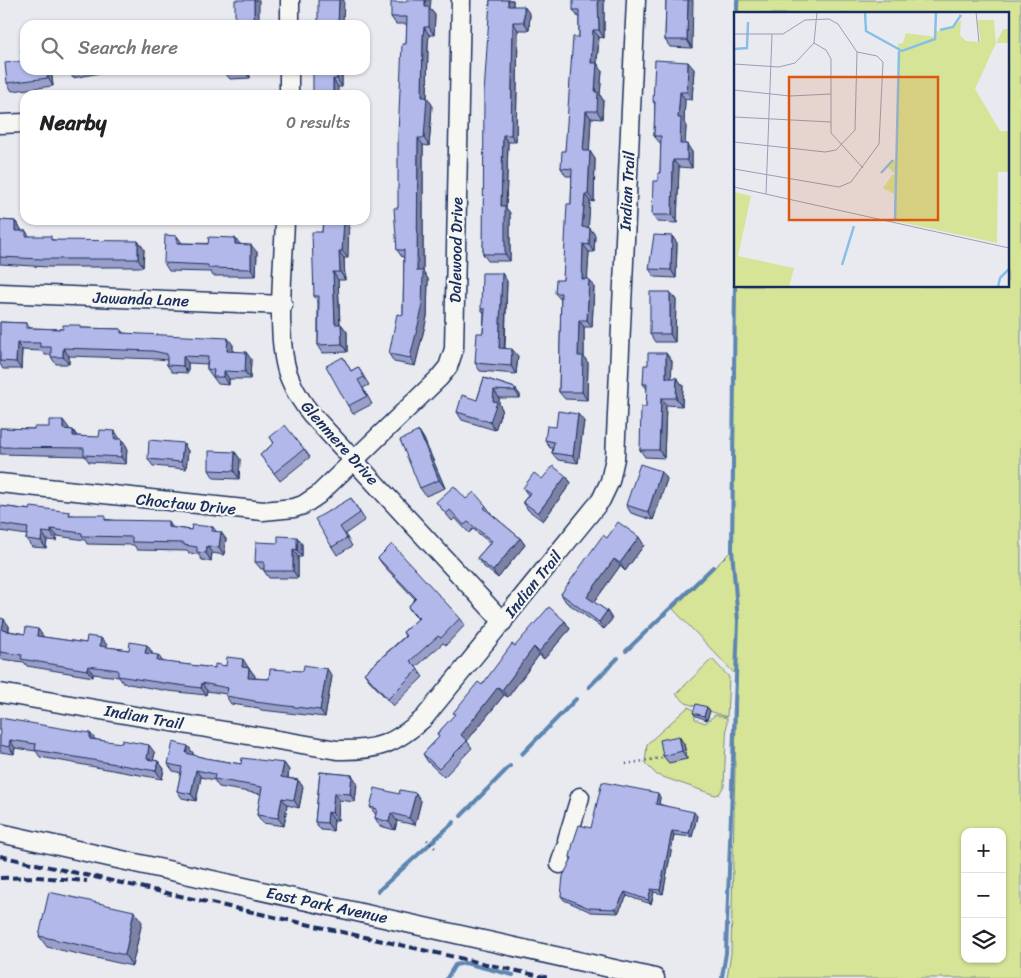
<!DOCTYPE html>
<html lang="en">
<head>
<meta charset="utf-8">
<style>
  :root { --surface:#fff; --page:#f2f2f2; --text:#202124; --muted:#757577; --line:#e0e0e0 }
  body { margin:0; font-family:Sriracha,sans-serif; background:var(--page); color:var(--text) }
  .controls { position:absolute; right:15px; bottom:15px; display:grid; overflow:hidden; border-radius:10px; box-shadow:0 1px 4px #0004 }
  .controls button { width:45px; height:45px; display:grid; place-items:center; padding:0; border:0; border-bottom:1px solid var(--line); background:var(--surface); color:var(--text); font:25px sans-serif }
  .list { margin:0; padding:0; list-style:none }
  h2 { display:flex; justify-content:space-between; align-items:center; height:65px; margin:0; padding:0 20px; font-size:21px }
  h2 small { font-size:16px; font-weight:400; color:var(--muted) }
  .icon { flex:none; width:28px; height:28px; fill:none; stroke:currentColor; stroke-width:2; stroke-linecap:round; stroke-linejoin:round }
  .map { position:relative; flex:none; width:1021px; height:978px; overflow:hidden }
  .search { position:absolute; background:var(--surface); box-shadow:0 1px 4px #0004; left:20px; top:20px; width:350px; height:55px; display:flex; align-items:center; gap:12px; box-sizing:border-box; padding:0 18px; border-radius:15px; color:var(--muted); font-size:19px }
  .panel { position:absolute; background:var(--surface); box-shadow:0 1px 4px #0004; left:20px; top:90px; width:350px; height:135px; border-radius:15px }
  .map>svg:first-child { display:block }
  .green { fill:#d5e497; stroke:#788a7a; fill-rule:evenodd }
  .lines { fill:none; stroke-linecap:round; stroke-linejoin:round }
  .stream { stroke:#5d85b0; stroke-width:4 }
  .minor-casing { stroke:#1b2f5e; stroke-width:21 }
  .path { stroke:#1b2f5e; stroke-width:2.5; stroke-dasharray:1 4; stroke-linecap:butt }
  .minor { stroke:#f6f6f2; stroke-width:18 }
  .rail { stroke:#1b2f5e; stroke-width:4; stroke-dasharray:8 4; stroke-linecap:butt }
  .wall { fill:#999fc9; stroke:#1b2f5e }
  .shaded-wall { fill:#7d82a4; stroke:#1b2f5e }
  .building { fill:#b2b9ea; stroke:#1b2f5e }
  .labels { text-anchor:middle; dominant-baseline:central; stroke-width:4.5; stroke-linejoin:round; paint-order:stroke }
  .street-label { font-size:16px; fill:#1b2f5e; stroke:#f6f6f2 }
  .inset-river { fill:none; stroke:#89bfe6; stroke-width:2.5 }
  .inset-road { fill:none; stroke:#969fb6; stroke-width:1 }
  .view { fill:#de5710; fill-opacity:0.15; stroke:#de5710; stroke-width:2.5 }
  .inset-edge { fill:none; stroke:#1b2f5e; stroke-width:2.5 }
</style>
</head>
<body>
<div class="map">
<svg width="1021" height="978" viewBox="0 0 1021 978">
  <rect width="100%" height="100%" fill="#e8eaf0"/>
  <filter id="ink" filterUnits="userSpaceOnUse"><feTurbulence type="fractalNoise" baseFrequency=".02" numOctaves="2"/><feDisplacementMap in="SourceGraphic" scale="10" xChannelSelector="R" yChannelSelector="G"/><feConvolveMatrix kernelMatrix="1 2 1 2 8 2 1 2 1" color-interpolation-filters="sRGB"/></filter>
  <g filter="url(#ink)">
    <g class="green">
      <path d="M739,0H1021V978H727L731,953L737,676L673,609L733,549L736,286H1007V14H738ZM965,832H1002V959H965Z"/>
      <polygon points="712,659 729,677 727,717 686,703 676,694"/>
      <polygon points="688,707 694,710 695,719 705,723 715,715 727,718 724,786 719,794 715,795 657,775 645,763 647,744"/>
    </g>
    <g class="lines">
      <g class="stream">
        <polyline points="737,14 737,0"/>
        <polyline points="626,651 713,567"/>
        <polyline points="589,687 618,658"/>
        <polyline points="522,754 576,699"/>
        <polyline points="461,816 510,766"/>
        <polyline points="378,891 454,822"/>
        <polyline points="722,977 726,953 738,621 732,550 735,286"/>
        <polyline points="447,978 455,965 465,963 513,975"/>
      </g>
      <g class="minor-casing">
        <g id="minor">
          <polyline points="290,25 290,0"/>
          <polyline points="289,95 289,70"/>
          <polyline points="0,124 25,123"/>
          <path d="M285,220C284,261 274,343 290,379C295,392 303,404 312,415L503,622"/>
          <polyline points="0,293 283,305"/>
          <polyline points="0,483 263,511 294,508 303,505 318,495 439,378 448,367 454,349 461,0"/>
          <path d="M0,693L337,750C377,751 395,744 424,718L601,500L610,481L615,458L636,0"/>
          <polyline points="0,833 655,978"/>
          <polyline points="567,840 580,797"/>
          <polyline points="560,864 565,849"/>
        </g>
      </g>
      <g class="path">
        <polyline points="626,764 666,757"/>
        <polyline points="427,840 437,850"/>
      </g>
      <use href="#minor" class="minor"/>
      <g class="rail">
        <polyline points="0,856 549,978"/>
        <polyline points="0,878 37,877 87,881"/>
      </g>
    </g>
    <g class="wall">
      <polygon points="490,0 513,0 513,6 530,14 529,30 518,30 516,142 508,142 506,208 510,213 510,261 488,261 483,254"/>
      <polygon points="604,0 604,38 599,37 597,63 602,71 600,95 603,100 602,119 591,118 589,151 595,159 594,202 590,201 588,228 595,235 594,252 589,252 587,279 589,279 594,287 592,327 584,327 584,357 588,363 587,400 565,399 559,392 561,300 555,293 563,280 571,204 572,176 566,176 561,168 565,151 579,37 579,18 578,17 573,10"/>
      <polygon points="666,0 692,48 670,47 665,40"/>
      <polygon points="430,9 435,15 434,35 429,35 428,44 427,97 432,105 431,122 429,146 423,145 423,271 428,279 427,317 415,366 394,362 389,354 403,315 404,257 402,257 397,250 407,24 396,24 391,17"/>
      <polygon points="694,69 692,100 685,99 684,122 686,125 685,144 692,152 692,168 679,167 677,223 657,222 652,215 660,173 661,143 660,143 654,136 655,105 653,101"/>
      <polygon points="25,70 51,70 53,86 12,91 7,83"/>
      <polygon points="68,70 116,70 73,78"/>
      <polygon points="224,70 249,70 250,78 230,79 224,72"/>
      <polygon points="313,70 352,70 352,74 342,74 342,87 338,87"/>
      <polygon points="0,220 15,221 21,229 21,231 26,231 29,236 54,240 144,249 143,267 48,267 0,264"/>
      <polygon points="323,220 348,258 344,258 345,280 338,280 340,324 341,324 347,332 347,352 323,353 318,345 318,302 314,296 322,232"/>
      <polygon points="672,236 677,243 676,278 655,277 649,269"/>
      <polygon points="182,243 240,244 257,252 256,276 213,276 211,272 169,271 164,263"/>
      <polygon points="507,281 505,348 518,356 516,374 480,371 475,363 483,333 484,313 481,309"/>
      <polygon points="670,292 676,300 675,342 655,342 650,334"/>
      <polygon points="0,322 26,323 30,328 63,329 82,328 121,329 123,333 233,345 233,351 251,359 250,379 229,379 229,385 218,384 207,369 207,364 188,363 188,373 172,372 167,365 167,360 158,359 69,356 69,364 56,364 51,357 51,355 45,355 42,351 22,350 21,369 3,369 0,364"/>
      <polygon points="343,357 351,371 358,367 369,385 363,388 372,404 353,414 348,406"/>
      <polygon points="672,361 671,378 677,378 683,386 682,406 666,405 664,458 645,457 640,450 646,407 647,389 643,384 648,365"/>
      <polygon points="484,378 515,388 520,395 520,398 499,398 499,404 502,409 495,430 462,420 457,412 477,400"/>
      <polygon points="584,421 578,463 558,460 552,453 553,448 550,448 545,440 556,427"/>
      <polygon points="0,428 34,429 69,428 68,430 73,430 77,436 120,439 127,447 126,464 89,462 85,456 0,454"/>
      <polygon points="419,431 424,439 445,488 426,496 420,488"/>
      <polygon points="270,437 304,449 310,457 280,481 260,455 274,443"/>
      <polygon points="183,443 188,451 186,469 153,466 148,459"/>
      <polygon points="235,452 240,459 239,479 214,478 209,470"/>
      <polygon points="661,471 667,479 653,520 631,513 626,505"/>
      <polygon points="566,476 571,483 543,521 528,510 523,502 528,495 523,488 542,479"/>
      <polygon points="351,498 365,520 345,534 352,546 337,555 332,547"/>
      <polygon points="466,499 486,506 491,513 491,514 520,538 525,545 498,578 483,566 477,558 490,543 473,529 469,533 455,518 452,521 436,502"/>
      <polygon points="0,506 191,530 213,527 216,531 226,539 224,555 212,553 211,561 202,560 198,554 189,553 187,551 137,550 134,545 87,544 85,540 57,536 56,541 47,540 46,548 32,547 26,539 27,535 0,531"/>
      <polygon points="607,538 644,545 625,571 620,566 594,602 607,611 612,619 604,629 566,602 561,594"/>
      <polygon points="302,544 302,557 298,557 298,578 269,578 264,571 264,569 261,569 255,562"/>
      <polygon points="378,558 460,618 465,625 446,645 443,643 416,667 423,677 393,706 369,680 364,673 405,636 403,632 418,619 413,614 408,607 415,599 383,565"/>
      <polygon points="0,618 9,626 9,631 25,634 38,629 43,637 86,643 101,638 107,645 106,647 129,650 147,645 152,652 152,654 163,662 215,668 226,666 248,667 248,668 249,668 255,676 254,678 269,679 303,671 327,669 332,676 325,717 261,710 259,708 231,704 226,696 226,694 207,691 206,695 168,691 123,683 119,677 93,674 93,677 27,666 24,662 0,659"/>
      <polygon points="565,621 570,629 544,659 539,655 508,697 504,695 467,741 472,748 444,777 428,762 423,754 439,737 437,734 455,715 453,713 482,685 515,646"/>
      <polygon points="707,707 710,711 707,720 696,716 693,713"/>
      <polygon points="0,718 155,753 153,760 158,761 164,769 162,779 40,757 36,751 15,748 14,754 0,752"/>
      <polygon points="684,744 687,759 669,763 663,756"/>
      <polygon points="188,746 193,753 193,755 205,758 241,764 284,763 289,770 288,778 298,780 303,787 299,808 287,805 284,826 263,823 257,815 261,794 219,787 214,780 201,777 196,801 182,798 177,791 181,773 173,771 168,764"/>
      <polygon points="320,772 352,775 357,783 355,802 339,800 338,820 334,820 333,831 321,830 315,822"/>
      <polygon points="660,797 659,804 697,816 692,837 674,835 663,894 654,892 651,904 627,896 618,913 591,912 564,900 561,896 571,859 570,857 591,828"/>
      <polygon points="421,801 415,825 397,821 395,830 380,826 375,818 376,815 370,807"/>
      <polygon points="142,922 132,966 47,947 39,936"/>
    </g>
    <g class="shaded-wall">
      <rect x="254" y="0" width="5" height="25"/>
      <polygon points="339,0 344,0 343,25 338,25"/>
      <polygon points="425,0 431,0 430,9 435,15 434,35 429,27 425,7"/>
      <polygon points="508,0 513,0 513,13 508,6"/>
      <polygon points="598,0 604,0 604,38 599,30"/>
      <polygon points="688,0 693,0 692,48 687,40"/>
      <polygon points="524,6 530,14 529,30 524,22"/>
      <polygon points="513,22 518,30 516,142 511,135"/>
      <polygon points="424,27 429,35 428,44 427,97 432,105 429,146 424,138 422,97 423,37"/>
      <polygon points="593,30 599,37 596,70 591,63"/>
      <polygon points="688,62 694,69 692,100 687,92"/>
      <polygon points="597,63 602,71 600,95 603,100 602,119 597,111 595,92"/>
      <polygon points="47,70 51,70 53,86 48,78"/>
      <polygon points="244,70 249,70 250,78 244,71"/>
      <polygon points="337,70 339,70 342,74 342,87 337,79"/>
      <polygon points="333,79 338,87 338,95 333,95"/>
      <polygon points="680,92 685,99 684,122 686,125 685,152 680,144 678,118"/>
      <polygon points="586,111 591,118 589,159 583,151"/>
      <polygon points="503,135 508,142 506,208 510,213 510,261 505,254 501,206"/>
      <polygon points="418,138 423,145 423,271 428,279 427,317 415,366 410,358 417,271"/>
      <polygon points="687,144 692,152 692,168 687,160"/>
      <polygon points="590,151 595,159 594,202 588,194"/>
      <polygon points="673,160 679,167 677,223 672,215"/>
      <polygon points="585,194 590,201 588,235 582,227"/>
      <polygon points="344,220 349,220 348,258 342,251"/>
      <polygon points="15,221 21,229 20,238 15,231"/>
      <polygon points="590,228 595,235 594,252 589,245"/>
      <polygon points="177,236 182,243 177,243"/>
      <polygon points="672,236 677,243 676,278 671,270"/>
      <polygon points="235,238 241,245 235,244"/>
      <polygon points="138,241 144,249 143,267 138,259"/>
      <polygon points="583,244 589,252 587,287 582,279"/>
      <polygon points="251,245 257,252 256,276 251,269"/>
      <polygon points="339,251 344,258 345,280 340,272"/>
      <polygon points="333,272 338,280 340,332 335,324"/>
      <polygon points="502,273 507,281 504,355 499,348"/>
      <polygon points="589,279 594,287 592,327 587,320"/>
      <polygon points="670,292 676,300 675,342 670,334"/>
      <polygon points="579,320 584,327 584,357 588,363 587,400 582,392 578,356"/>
      <polygon points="341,324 347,332 347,352 342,344"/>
      <polygon points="228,338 233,345 232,359 227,351"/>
      <polygon points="17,343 22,350 21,369 16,362"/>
      <polygon points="63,348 69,356 69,364 63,357"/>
      <polygon points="512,349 518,356 516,374 511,366"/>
      <polygon points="246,352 251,359 250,379 245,372"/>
      <polygon points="666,353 672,361 671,385 666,378"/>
      <polygon points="183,356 188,363 188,373 183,366"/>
      <polygon points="224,371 229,379 229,385 224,377"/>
      <polygon points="677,378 683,386 682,406 676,398"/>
      <polygon points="515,388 520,395 520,398 515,391"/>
      <polygon points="494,390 499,398 499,404 502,409 495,430 490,422"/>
      <polygon points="661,398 666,405 664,458 659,450"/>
      <polygon points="578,414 584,421 578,463 573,456"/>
      <polygon points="63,420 69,428 68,437 63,429"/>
      <polygon points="73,430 78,438 73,436"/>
      <polygon points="115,431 120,439 119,446 114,439"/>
      <polygon points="419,431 424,439 445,488 439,480"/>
      <polygon points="122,439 127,447 126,464 121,457"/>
      <polygon points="183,443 188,451 186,469 181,462"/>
      <polygon points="235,452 240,459 239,479 234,471"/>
      <polygon points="661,471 667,479 653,520 648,512"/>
      <polygon points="566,476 571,483 543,521 538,513"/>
      <polygon points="168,521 174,529 168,527"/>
      <polygon points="51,529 57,536 56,541 51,533"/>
      <polygon points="42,532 47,540 46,548 41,541"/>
      <polygon points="221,532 226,539 224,555 219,547"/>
      <polygon points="297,537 302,544 302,557 297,550"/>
      <polygon points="639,537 644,545 625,571 620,563"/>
      <polygon points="520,538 525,545 498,578 493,571"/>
      <polygon points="207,546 212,553 211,561 206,553"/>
      <polygon points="293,549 298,557 298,578 293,571"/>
      <polygon points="614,559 620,566 592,605 587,597"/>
      <polygon points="607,611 612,619 604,629 599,622"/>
      <polygon points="4,619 9,626 8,638 2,630"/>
      <polygon points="565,621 570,629 544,659 539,652"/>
      <polygon points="38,629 43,636 42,644 37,636"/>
      <polygon points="101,638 107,645 105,654 100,646"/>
      <polygon points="147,645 152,652 151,661 145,653"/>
      <polygon points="534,647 539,655 508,697 502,690"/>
      <polygon points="158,655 164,663 157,661"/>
      <polygon points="243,659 248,667 247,675 242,667"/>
      <polygon points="88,666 93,674 93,677 87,670"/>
      <polygon points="249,668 255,676 253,685 248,678"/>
      <polygon points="327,669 332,676 325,717 320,710"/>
      <polygon points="202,683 207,691 206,695 201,688"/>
      <polygon points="498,687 504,695 467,741 461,735"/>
      <polygon points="707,707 710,711 707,720 704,716"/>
      <polygon points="90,733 96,740 90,739"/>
      <polygon points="679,736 684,744 687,759 682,751"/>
      <polygon points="10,740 15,748 14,754 9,747"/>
      <polygon points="149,745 155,753 152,766 147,759"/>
      <polygon points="188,746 193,753 192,761 186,753"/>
      <polygon points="158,761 164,769 162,779 156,771"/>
      <polygon points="284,763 289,770 287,784 281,777"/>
      <polygon points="196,770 201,777 196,801 191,794"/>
      <polygon points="352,775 357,783 355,802 350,794"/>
      <polygon points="298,780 303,787 299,808 294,800"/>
      <polygon points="334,793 339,800 338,820 332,813"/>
      <polygon points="416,793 421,801 415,825 409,818"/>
      <polygon points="658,793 660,797 659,808 656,804"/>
      <polygon points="282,798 287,805 284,826 278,818"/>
      <polygon points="328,812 334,820 333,831 327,823"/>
      <polygon points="694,812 697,816 692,837 689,833"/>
      <polygon points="391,813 397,821 395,830 389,822"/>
      <polygon points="672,831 674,835 663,894 660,890"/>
      <polygon points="651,889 654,892 651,904 648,900"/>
      <polygon points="625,892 627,896 618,913 616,909"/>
      <polygon points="134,911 142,922 132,966 125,955"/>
    </g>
    <g class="building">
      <rect x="235" y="0" width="19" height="25"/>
      <polygon points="318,0 339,0 338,25 318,25"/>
      <polygon points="406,0 425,0 425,7 429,7 429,27 424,27 423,37 422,97 427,97 424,138 418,138 417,271 423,271 422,309 410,358 389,354 397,314 403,315 404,250 397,250 394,208 398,208 398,135 402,44 406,44 407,17 391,17 391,2 406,2"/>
      <polygon points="490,0 508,0 508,6 524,6 524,22 513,22 511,135 503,135 501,206 505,206 505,254 483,254 484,94"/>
      <polygon points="573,0 598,0 599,30 593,30 591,63 597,63 595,92 598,92 597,111 586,111 583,151 590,151 588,194 585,194 582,227 590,228 589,245 583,244 582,279 589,279 587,320 579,320 578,356 583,356 582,392 559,392 561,293 555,293 556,280 563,280 567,204 571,204 572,169 561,168 562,151 565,151 573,37 579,37 579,10 573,10"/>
      <polygon points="666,0 688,0 687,40 665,40"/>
      <polygon points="25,49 25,70 47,70 48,78 7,83 5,63 22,61 21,50"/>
      <polygon points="655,60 688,62 687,92 680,92 678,118 681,118 680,144 687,144 687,160 673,160 672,215 652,215 653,181 658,181 658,173 660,173 661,136 654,136 655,102 653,101"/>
      <polygon points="224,70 244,70 244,71 224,72"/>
      <polygon points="313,70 337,70 337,79 333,79 333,95 313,95"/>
      <polygon points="0,220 15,221 15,231 26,231 26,236 51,236 51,240 138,241 138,259 42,259 0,257"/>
      <polygon points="323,220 344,220 342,251 339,251 340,272 333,272 335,324 341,324 342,344 318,345 319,296 314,296 312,232 322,232"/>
      <polygon points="165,235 177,236 177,243 208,244 209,237 235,238 235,244 251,245 251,269 208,268 208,265 164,263"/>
      <polygon points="654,235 672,236 671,270 649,269"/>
      <polygon points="482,273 502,273 499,348 512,349 511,366 475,363 477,333 483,333 485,309 481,309"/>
      <rect x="650" y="292" width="20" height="42"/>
      <polygon points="0,322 26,323 26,328 63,329 63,325 80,325 80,328 121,329 121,333 228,338 227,351 246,352 245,372 224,371 224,377 213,377 214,370 207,369 208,357 183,356 183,366 167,365 167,354 153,351 63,348 63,357 51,357 51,347 40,347 40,343 17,343 16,362 0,361"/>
      <polygon points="648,353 666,353 666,378 677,378 676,398 661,398 659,450 640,450 641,407 646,407 647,384 643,384 644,365 648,365"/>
      <polygon points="343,357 351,371 358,367 364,377 358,380 367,396 348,406 326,366"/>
      <polygon points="484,378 515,388 515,391 494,390 493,401 497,402 490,422 457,412 462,395 477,400"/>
      <polygon points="558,411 578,414 573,456 552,453 554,442 545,440 547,426 556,427"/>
      <polygon points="49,420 63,420 63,429 73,430 73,436 99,437 100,430 115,431 114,439 122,439 121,457 84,455 84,448 0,447 0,428 34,429 34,427 49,427"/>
      <polygon points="285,425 304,449 274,473 260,455 274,443 270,437"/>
      <polygon points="419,431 439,480 420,488 400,440"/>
      <polygon points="149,440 183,443 181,462 148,459"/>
      <polygon points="209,451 235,452 234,471 209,470"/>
      <polygon points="640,464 661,471 648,512 626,505"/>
      <polygon points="553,466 566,476 538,513 523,502 530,493 523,488 534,473 542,479"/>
      <polygon points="454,486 466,499 474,492 486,506 484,508 520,538 493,571 477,558 492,541 468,522 464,525 450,510 446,514 436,502"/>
      <polygon points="351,498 360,513 340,527 347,538 332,547 315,519"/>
      <polygon points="0,506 30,510 31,507 70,512 69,515 105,515 105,520 168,521 168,527 191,530 192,525 213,527 212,531 221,532 219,547 207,546 206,553 197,552 197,547 184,545 184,543 132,542 132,537 82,536 82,533 51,529 51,533 42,532 41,541 26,539 28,528 0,524"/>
      <polygon points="618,522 639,537 620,563 614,559 587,597 607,611 599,622 561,594 603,535 607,538"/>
      <polygon points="278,536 297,537 297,550 293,549 293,571 264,571 264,562 255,562 256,542 278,543"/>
      <polygon points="392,544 460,618 441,638 438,636 410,661 418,669 388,699 364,673 406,636 403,632 419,618 408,607 416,598 378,558"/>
      <polygon points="549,607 565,621 539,652 534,647 502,690 498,687 461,735 467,741 439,769 423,754 439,737 437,734 455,714 453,713 478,682 482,685 512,644 515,646"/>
      <polygon points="0,618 4,619 2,630 25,634 26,627 38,629 37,636 86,643 87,636 101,638 100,646 129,650 130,642 147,645 145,653 158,655 157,661 215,668 215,664 226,666 227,657 243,659 242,667 249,668 248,678 269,679 270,669 303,671 304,665 327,669 320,710 255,702 255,701 226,696 228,688 202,683 201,688 163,683 118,676 118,670 88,666 87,670 21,659 22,655 0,652"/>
      <polygon points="696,704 707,707 704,716 693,713"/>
      <polygon points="0,718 90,733 90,739 122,743 122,740 149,745 147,759 158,761 156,771 35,750 36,744 10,740 9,747 0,745"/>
      <polygon points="679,736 682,751 663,756 660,740"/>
      <polygon points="173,742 188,746 186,753 205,758 241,764 242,758 284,763 281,777 298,780 294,800 282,798 278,818 257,815 262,787 214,779 215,774 196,770 191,794 177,791 182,767 168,764"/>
      <polygon points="320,772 352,775 350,794 334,793 332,813 328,812 327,823 315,822"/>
      <polygon points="602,782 658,793 656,804 694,812 689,833 672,831 660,890 651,889 648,900 625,892 616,909 589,908 561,896 563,876 572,858 570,857 573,843 579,825 591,828"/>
      <polygon points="375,788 399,794 400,790 416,793 409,818 391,813 389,822 375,818 377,809 370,807"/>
      <polygon points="49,892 134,911 125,955 39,936"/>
    </g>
  </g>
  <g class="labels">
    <g class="street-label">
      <text transform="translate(627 191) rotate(-87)">Indian Trail</text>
      <text transform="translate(456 250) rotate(-89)">Dalewood Drive</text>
      <text transform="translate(141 299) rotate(2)">Jawanda Lane</text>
      <text transform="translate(340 443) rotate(48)">Glenmere Drive</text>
      <text transform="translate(186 504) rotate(6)">Choctaw Drive</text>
      <text transform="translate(533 584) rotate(-51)">Indian Trail</text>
      <text transform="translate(144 717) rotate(10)">Indian Trail</text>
      <text transform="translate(327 905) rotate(12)">East Park Avenue</text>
    </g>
  </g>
  <g transform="translate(734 12)">
    <rect width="275" height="275" fill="#e8eaf0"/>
    <path d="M227,8L226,23L232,29L247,30L243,8H260L262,31L269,17H275V31H262L241,77L266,119H275V160H264L263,231L161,209L163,164L154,155L162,146L164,32L169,31L172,21L201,25L202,19L216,17ZM159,162L162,164L160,182L149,176ZM0,180L17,184L4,244L60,256L55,275H0Z" fill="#d5e497"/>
    <path class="inset-river" d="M131,0L132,19L168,39L201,27L202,0M206,18L219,15L227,3M0,37L13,36L14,10M147,161L159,148M161,208L165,39M108,253L120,214M264,275L266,266L275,257"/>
    <path class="inset-road" d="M242,0L245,30M0,22H49L71,8L95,7L104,12L123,40L121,118L102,138L91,140L0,130M80,31L92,38L97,47V121L129,156M0,52L45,55L61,51L80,31L83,0M0,78L56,84L97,82M0,105L97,110M0,157L105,175L117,170L145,132L149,50L143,44L123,40M0,175L275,236M32,182L38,22"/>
    <path class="view" d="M55,65H204V208H55Z"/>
    <rect width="275" height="275" class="inset-edge"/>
  </g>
</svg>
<div class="controls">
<button>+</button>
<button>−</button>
<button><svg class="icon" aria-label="layers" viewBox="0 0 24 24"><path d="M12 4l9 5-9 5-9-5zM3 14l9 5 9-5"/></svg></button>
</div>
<div class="search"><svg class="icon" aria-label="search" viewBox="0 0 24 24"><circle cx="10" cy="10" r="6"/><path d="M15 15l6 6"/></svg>Search here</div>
<section class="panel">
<h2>Nearby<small>0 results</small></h2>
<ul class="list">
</ul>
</section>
</div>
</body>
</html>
